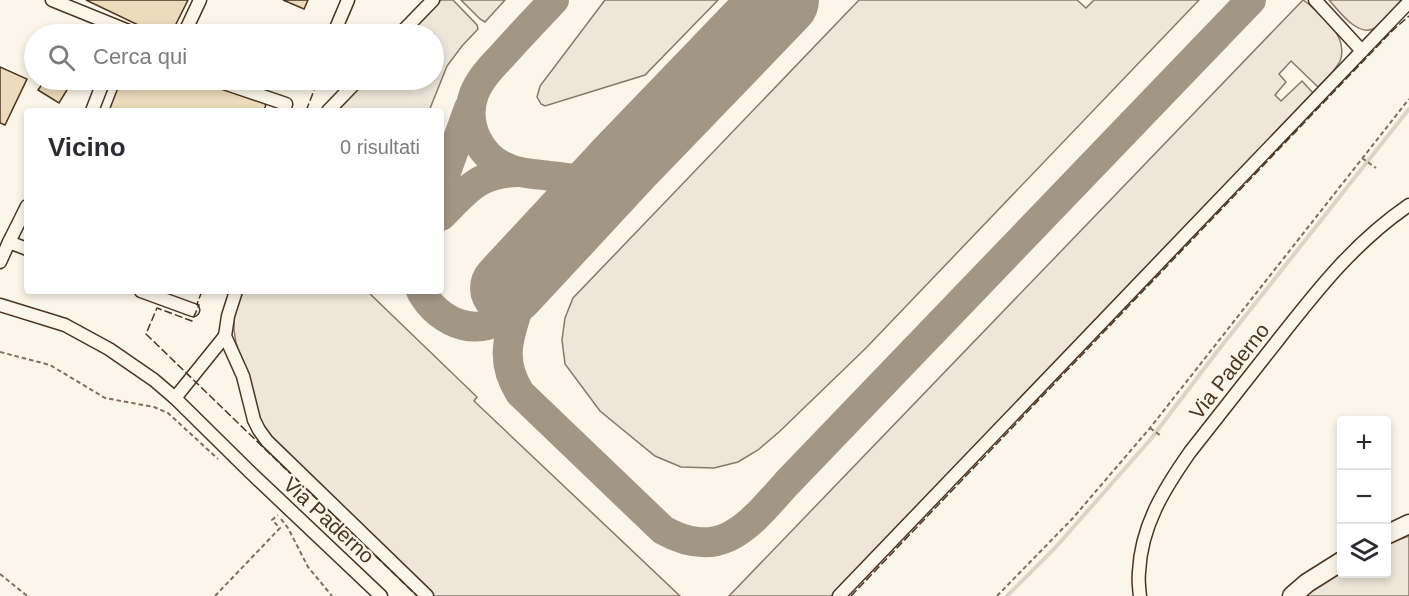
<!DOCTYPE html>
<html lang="it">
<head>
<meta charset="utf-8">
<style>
  :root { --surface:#fff; --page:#f7f7f7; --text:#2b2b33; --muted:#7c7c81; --line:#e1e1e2 }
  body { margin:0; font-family:Helvetica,sans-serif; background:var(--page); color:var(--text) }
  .controls { position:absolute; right:18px; bottom:18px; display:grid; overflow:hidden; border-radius:6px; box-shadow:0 3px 9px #0003 }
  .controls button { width:54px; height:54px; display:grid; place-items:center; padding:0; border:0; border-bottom:2px solid var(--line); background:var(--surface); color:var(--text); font:30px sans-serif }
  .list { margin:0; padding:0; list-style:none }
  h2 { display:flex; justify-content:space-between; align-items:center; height:78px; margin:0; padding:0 24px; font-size:26px }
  h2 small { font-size:20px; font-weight:400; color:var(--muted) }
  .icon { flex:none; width:33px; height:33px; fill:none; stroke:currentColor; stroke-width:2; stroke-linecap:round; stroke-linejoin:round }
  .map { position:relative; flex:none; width:1409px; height:596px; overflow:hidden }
  .search { position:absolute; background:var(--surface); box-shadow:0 3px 9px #0003; left:24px; top:24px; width:420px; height:66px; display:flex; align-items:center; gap:15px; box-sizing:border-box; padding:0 21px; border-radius:33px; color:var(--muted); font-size:22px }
  .panel { position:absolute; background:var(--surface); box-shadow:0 3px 9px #0003; left:24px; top:108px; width:420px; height:186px; border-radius:6px }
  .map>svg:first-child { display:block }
  .green { fill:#ede6d9; stroke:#887966; stroke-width:1.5 }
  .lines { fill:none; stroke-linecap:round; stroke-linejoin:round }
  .stream { stroke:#dcd4c6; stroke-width:4 }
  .taxiway { stroke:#a29684; stroke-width:30 }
  .runway { stroke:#a29684; stroke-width:76 }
  .building { fill:#ecdcbc; stroke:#4a3520; stroke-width:1.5 }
  .minor-casing { stroke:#4a3520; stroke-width:15 }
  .highway-casing { stroke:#4a3520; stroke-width:21 }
  .path { stroke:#7f6f5c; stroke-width:2; stroke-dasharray:4.5 3; stroke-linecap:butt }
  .minor { stroke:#fbf6e9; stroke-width:12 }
  .highway { stroke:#fbf6e9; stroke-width:18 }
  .fence { stroke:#4a3520; stroke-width:1.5; stroke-dasharray:8 3; stroke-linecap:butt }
  .labels { text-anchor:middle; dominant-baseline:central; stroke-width:4.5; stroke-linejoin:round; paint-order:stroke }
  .street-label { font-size:21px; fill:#4a3520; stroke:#fbf6e9 }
</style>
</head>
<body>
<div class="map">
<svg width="1409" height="596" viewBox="0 0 1409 596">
  <rect width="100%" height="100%" fill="#fbf6e9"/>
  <g class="green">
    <polygon points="441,0 453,0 477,25 478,29 462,46 447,66 429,111 334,111 364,80 434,80 434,34 408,34"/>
    <polygon points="461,0 505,0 485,22 480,19"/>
    <polygon points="605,0 718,0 645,75 545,106 541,104 537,97 540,86"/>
    <polygon points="859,0 1077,0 1086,8 1094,0 1199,0 866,348 779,432 758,450 738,462 714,468 681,467 655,456 600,411 565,364 562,340 565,318 573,298"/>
    <path d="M1303,0C1312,6 1335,28 1339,38C1342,44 1343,55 1340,61C1335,71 1326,79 1318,87L1291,61L1279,74L1286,82L1275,95L1281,101L1302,81L1313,93L831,596H729Z"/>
    <path d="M1329,0H1402C1396,7 1383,23 1375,28C1358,38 1339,11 1329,0Z"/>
    <polygon points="241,291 367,291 477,397 474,401 680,596 434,596 270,438 258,417 250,382 236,343 234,330 234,315"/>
    <polygon points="1409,536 1409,596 1301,596 1341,568 1342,574 1386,574 1387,544"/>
  </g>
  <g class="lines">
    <polyline class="stream" points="1007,596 1055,548 1150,440 1216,353 1409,109"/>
    <g class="taxiway">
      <path d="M554,0C536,19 518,38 501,57C490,68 479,80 474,94C463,124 480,159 510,169C522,174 537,174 551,176C565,178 582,181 596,176C607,173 616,167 625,162"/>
      <polyline points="441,186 469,108"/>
      <path d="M441,216C467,190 479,172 519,172"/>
      <path d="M421,291C439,325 483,341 512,310C524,297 525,279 536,266C558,240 585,215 609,190"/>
      <path d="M521,299C510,335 498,358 520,393L663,530C722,563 750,524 787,483L1251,0"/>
    </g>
    <polyline class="runway" points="508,288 625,162 781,0"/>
  </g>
  <g class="building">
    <polygon points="86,0 188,0 171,34 157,34"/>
    <polygon points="283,0 308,0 304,9"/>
    <polygon points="0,67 27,79 5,125 0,123"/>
    <polygon points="45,80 61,80 70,85 59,103 38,90"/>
    <polygon points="121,80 199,80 266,104 264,111 109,111"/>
  </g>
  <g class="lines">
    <g class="minor-casing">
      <g id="minor">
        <polyline points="52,0 136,34"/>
        <polyline points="1315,0 1362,51"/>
        <polyline points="334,33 348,0"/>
        <polyline points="184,34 200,0"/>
        <polyline points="400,34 433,0"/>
        <polyline points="215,80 286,104 284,111"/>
        <polyline points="92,111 104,80"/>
        <polyline points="328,111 358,80"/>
        <polyline points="9,242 27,206"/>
        <polyline points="0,262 9,242 27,249"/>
        <polyline points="141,291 193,310"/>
        <polyline points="236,291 228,316 225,336 243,376 254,420 259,430 267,441 427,596"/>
        <polyline points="0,305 65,325 109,349 154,380 175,398 250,472 381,596"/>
        <polyline points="175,398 225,336"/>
        <polyline points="839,596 1409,2"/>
        <path d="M1140,596C1139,588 1138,580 1139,572C1141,526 1164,489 1190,452C1219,415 1249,377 1278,340C1318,289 1355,242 1409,205"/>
      </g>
    </g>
    <g class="highway-casing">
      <g id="highway">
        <polyline points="1386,535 1409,524"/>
        <polyline points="1292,596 1307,583 1342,561"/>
      </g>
    </g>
    <g class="path">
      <polyline points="1362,158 1376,168"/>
      <polyline points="0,352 50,365 105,398 154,407 168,413 218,459"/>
      <polyline points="1150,428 1161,436"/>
      <polyline points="281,519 288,528 308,567 332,596"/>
      <polyline points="0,574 26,595 30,596"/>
      <polyline points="215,596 280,528 272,520 278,515"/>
      <polyline points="997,596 1073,518 1150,428 1409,99"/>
    </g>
    <use href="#minor" class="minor"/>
    <use href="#highway" class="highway"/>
    <g class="fence">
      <polyline points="306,111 318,80"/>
      <polyline points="202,291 197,304 199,305 192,321 157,308 146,334 417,596"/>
      <polyline points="851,596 1392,31 1409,16"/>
    </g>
  </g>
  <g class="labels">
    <g class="street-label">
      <text transform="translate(1229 371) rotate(-52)">Via Paderno</text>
      <text transform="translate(329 520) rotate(43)">Via Paderno</text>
    </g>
  </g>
</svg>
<div class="controls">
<button>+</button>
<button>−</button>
<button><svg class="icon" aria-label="layers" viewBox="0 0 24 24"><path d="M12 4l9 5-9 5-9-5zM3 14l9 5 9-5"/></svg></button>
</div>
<div class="search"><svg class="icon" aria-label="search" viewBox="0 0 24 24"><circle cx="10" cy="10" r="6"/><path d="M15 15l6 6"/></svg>Cerca qui</div>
<section class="panel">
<h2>Vicino<small>0 risultati</small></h2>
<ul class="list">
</ul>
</section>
</div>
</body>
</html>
